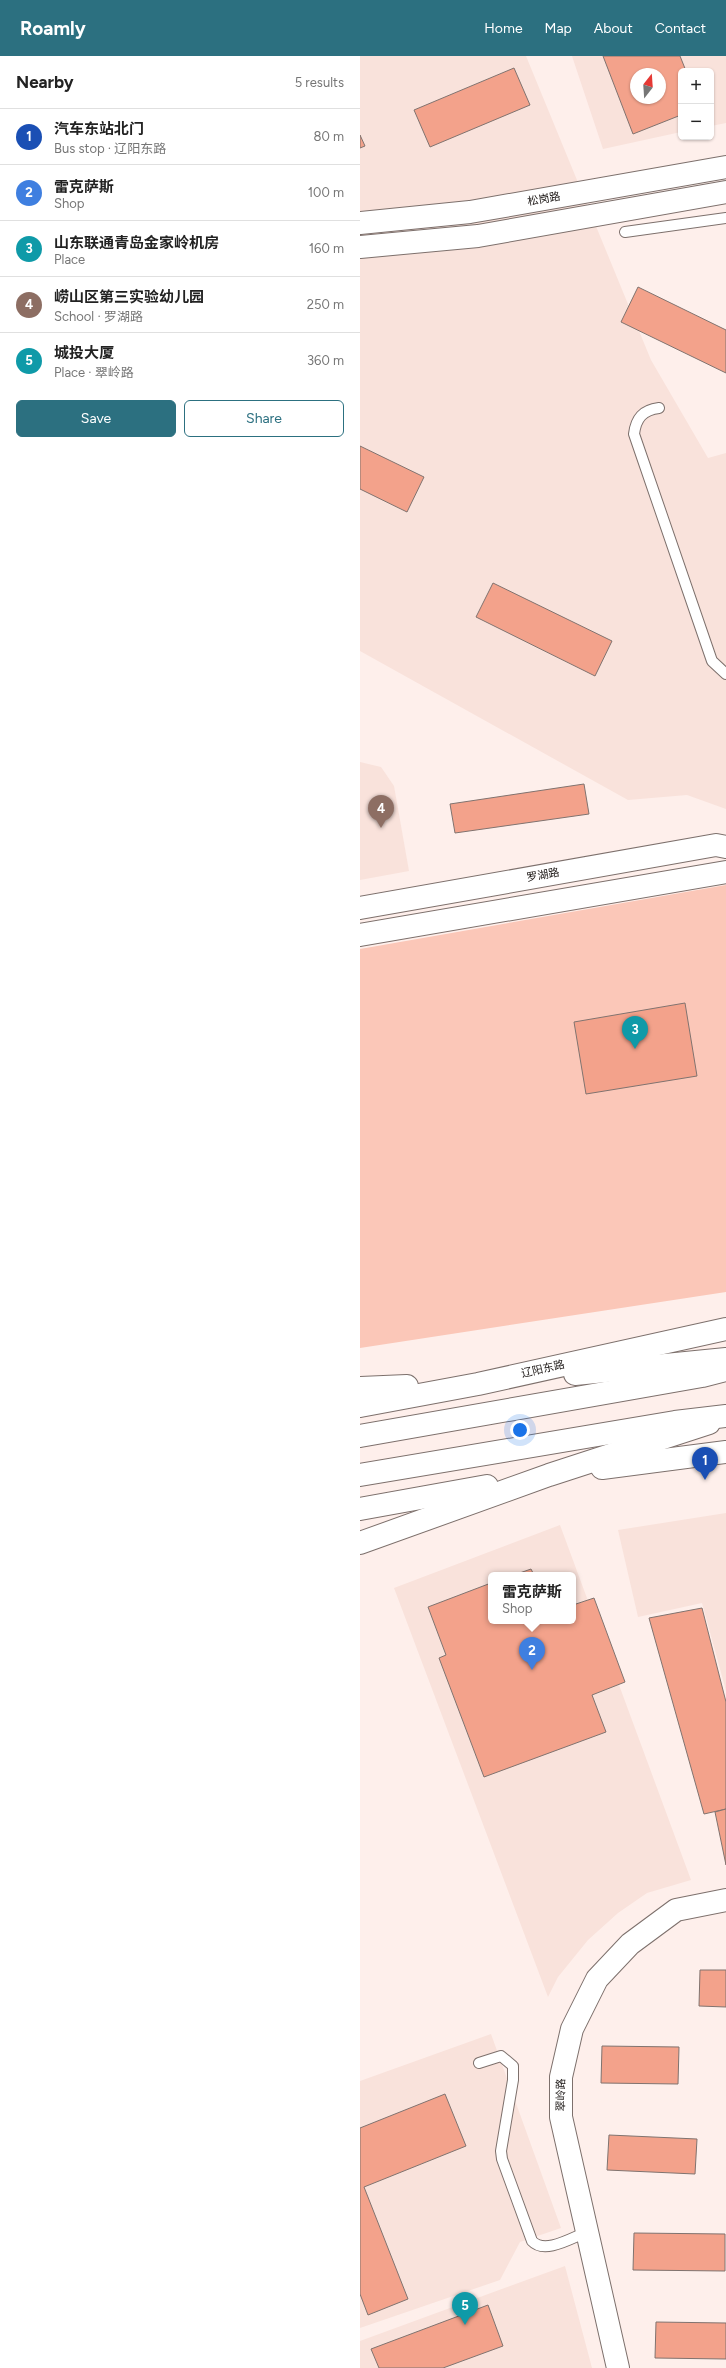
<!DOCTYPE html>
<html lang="en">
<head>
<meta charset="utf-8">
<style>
  :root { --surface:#fff; --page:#f2f2f2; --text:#222; --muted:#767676; --line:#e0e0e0; --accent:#2c7080 }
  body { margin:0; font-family:Figtree,"Noto Sans SC",sans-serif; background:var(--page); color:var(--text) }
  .controls { position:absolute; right:12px; top:12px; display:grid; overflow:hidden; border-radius:6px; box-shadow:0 1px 3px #0004 }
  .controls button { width:36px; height:36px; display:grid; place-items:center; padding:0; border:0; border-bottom:1px solid var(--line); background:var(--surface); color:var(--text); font:20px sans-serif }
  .compass { position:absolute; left:270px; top:12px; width:36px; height:36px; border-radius:50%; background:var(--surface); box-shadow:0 1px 3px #0004; rotate:17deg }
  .you { position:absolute; left:160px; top:1374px; width:14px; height:14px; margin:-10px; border:3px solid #fff; border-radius:50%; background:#1a73e8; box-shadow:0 0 0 6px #1a73e833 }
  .badge { display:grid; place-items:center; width:26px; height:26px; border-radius:50%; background:var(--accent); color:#fff; font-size:13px; font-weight:700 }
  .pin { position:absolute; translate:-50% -33px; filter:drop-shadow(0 1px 2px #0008) }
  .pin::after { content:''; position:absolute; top:21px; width:14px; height:12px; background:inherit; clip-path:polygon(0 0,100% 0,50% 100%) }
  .popup { position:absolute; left:128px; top:1516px; width:88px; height:52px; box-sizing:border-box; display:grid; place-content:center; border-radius:6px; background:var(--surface); filter:drop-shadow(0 1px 3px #0005); font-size:13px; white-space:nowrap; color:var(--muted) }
  .popup b { font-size:15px; color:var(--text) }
  .popup::after { content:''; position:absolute; left:50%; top:100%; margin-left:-8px; border:8px solid transparent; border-top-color:var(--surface) }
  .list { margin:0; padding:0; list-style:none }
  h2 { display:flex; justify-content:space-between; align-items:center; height:52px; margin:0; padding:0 16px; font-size:17px }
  h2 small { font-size:13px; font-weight:400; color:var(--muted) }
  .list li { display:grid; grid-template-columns:26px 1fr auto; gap:12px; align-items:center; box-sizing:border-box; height:56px; padding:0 16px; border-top:1px solid var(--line) }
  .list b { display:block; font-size:15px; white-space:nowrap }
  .list p { margin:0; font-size:13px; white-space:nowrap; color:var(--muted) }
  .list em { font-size:13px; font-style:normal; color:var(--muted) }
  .actions { display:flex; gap:8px; padding:12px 16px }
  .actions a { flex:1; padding:9px 0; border:1px solid var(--accent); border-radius:6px; text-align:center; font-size:14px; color:var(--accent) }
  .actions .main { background:var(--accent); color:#fff }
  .map { position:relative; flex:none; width:366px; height:2312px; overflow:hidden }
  header { display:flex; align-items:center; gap:24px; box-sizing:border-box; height:56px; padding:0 20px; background:var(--accent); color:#fff }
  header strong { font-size:19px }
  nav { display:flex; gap:22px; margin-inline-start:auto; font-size:14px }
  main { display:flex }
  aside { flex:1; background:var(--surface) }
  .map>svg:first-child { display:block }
  .built { fill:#f9e2db; fill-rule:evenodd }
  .green { fill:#fbc7b8 }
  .building { fill:#f3a28b; stroke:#80736f; fill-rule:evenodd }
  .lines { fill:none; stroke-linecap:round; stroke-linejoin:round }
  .service-casing { stroke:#7d706c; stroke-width:12 }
  .tertiary-casing { stroke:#7d706c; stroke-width:24 }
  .primary-casing { stroke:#7d706c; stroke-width:24 }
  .trunk-casing { stroke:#7d706c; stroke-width:24 }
  .service { stroke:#fff; stroke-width:10 }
  .tertiary { stroke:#fff; stroke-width:22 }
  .primary { stroke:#fff; stroke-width:22 }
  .trunk { stroke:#fff; stroke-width:22 }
  .labels { text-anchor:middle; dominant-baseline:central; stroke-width:3; stroke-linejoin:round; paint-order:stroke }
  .street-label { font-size:11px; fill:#1b1614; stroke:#fff }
</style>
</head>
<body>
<header>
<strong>Roamly</strong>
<nav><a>Home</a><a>Map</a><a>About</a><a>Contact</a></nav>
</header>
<main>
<aside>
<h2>Nearby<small>5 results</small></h2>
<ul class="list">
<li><span class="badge" style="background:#1a4fb4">1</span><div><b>汽车东站北门</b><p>Bus stop · 辽阳东路</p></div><em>80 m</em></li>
<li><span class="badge" style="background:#3f7fe0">2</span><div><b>雷克萨斯</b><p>Shop</p></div><em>100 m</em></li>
<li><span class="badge" style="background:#0f9aa8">3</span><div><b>山东联通青岛金家岭机房</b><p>Place</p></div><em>160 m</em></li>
<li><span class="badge" style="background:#8d6e63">4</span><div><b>崂山区第三实验幼儿园</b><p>School · 罗湖路</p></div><em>250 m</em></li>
<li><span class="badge" style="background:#0f9aa8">5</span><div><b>城投大厦</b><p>Place · 翠岭路</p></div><em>360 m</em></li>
</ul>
<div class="actions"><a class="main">Save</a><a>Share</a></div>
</aside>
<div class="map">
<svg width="366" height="2312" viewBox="0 0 366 2312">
  <rect width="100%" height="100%" fill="#feefeb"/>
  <g class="built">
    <polygon points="0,0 166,0 291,304 348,402 366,397 366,753 327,739 268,744 0,595"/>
    <path d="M212,0H366V67L351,70V15H321V76L243,93ZM276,18H300V42H276Z"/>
    <polygon points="0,706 21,711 34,730 49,815 0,824"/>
    <polygon points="366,1457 366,1635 342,1547 278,1561 258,1474"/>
    <path d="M200,1469L331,1824L287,1837L258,1857L228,1884L198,1921L188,1941L34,1532ZM131,1519H213V1565H131Z"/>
    <polygon points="131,1978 201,2172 160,2186 140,2224 0,2272 0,2025"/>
    <polygon points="205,2210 232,2312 0,2312 0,2285"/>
  </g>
  <polygon class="green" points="366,829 366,1236 0,1292 0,893"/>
  <g class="building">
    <path d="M243,0H320L326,15H321V59L273,78ZM276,18H300V42H276Z"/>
    <polygon points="154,12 170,49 70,91 54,54"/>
    <polygon points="0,79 5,90 0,92"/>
    <polygon points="278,231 366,274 366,317 261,266"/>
    <polygon points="0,390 64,421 47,456 0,433"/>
    <polygon points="133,527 252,585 235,620 116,561"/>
    <polygon points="224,728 229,758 95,777 90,748"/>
    <polygon points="325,947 337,1020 226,1038 214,966"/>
    <polygon points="171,1513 174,1519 154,1519"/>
    <polygon points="131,1527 131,1565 213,1565 213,1549 234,1542 265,1626 232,1639 246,1676 124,1721 79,1602 86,1599 68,1551"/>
    <polygon points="342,1552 366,1646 366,1753 344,1758 289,1562"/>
    <polygon points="366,1753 366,1809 355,1756"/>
    <polygon points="340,1914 366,1914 366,1951 339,1950"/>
    <polygon points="242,1990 319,1991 318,2028 241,2027"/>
    <polygon points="85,2038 106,2090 4,2131 48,2243 8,2259 0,2238 0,2072"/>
    <polygon points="249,2079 337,2083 335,2118 247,2114"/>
    <polygon points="274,2177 365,2178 365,2215 273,2214"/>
    <polygon points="128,2249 143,2290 83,2312 19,2312 11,2293"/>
    <polygon points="296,2266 366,2267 366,2303 295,2302"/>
  </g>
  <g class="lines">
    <g class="service-casing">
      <g id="service">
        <polyline points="265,176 366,162"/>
        <path d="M299,352C283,354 276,362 274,378L352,605L366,618"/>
        <path d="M119,2007L141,2000L153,2010V2024L141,2095L142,2103L172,2185C185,2199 213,2181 227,2176"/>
      </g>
    </g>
    <g class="tertiary-casing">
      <g id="tertiary">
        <polyline points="0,167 110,156 366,111"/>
        <polyline points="0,191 118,180 366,136"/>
        <polyline points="0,852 356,789 366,791"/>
        <polyline points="0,879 366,816"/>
        <polyline points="258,2312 201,2061 201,2021 212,1973 237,1923 270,1888 316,1854 366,1844"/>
      </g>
    </g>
    <g class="primary-casing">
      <g id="primary">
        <polyline points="215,1318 366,1303"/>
        <polyline points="0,1332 47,1330"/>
        <polyline points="0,1350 118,1328 366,1273"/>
        <polyline points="242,1412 366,1396"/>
        <polyline points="0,1453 127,1430"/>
        <polyline points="0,1487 189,1419 349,1367"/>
      </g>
    </g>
    <g class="trunk-casing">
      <g id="trunk">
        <polyline points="0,1380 342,1320 366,1314"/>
        <polyline points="0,1419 315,1366 366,1360"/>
      </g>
    </g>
    <use href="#service" class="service"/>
    <use href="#tertiary" class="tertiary"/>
    <use href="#primary" class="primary"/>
    <use href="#trunk" class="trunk"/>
  </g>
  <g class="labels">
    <g class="street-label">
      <text transform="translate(184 143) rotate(-10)">松岗路</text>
      <text transform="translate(183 819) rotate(-10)">罗湖路</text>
      <text transform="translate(183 1313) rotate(-13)">辽阳东路</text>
      <text transform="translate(201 2039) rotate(-89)">翠岭路</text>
    </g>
  </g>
</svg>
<div class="controls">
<button>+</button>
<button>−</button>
</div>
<svg class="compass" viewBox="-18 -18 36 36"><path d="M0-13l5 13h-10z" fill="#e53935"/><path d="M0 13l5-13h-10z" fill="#767676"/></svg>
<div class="you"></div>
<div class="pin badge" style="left:345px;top:1424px;background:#1a4fb4">1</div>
<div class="pin badge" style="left:172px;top:1614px;background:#3f7fe0">2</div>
<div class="popup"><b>雷克萨斯</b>Shop</div>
<div class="pin badge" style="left:275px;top:993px;background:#0f9aa8">3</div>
<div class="pin badge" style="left:21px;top:772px;background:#8d6e63">4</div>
<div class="pin badge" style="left:105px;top:2269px;background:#0f9aa8">5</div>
</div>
</main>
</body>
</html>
